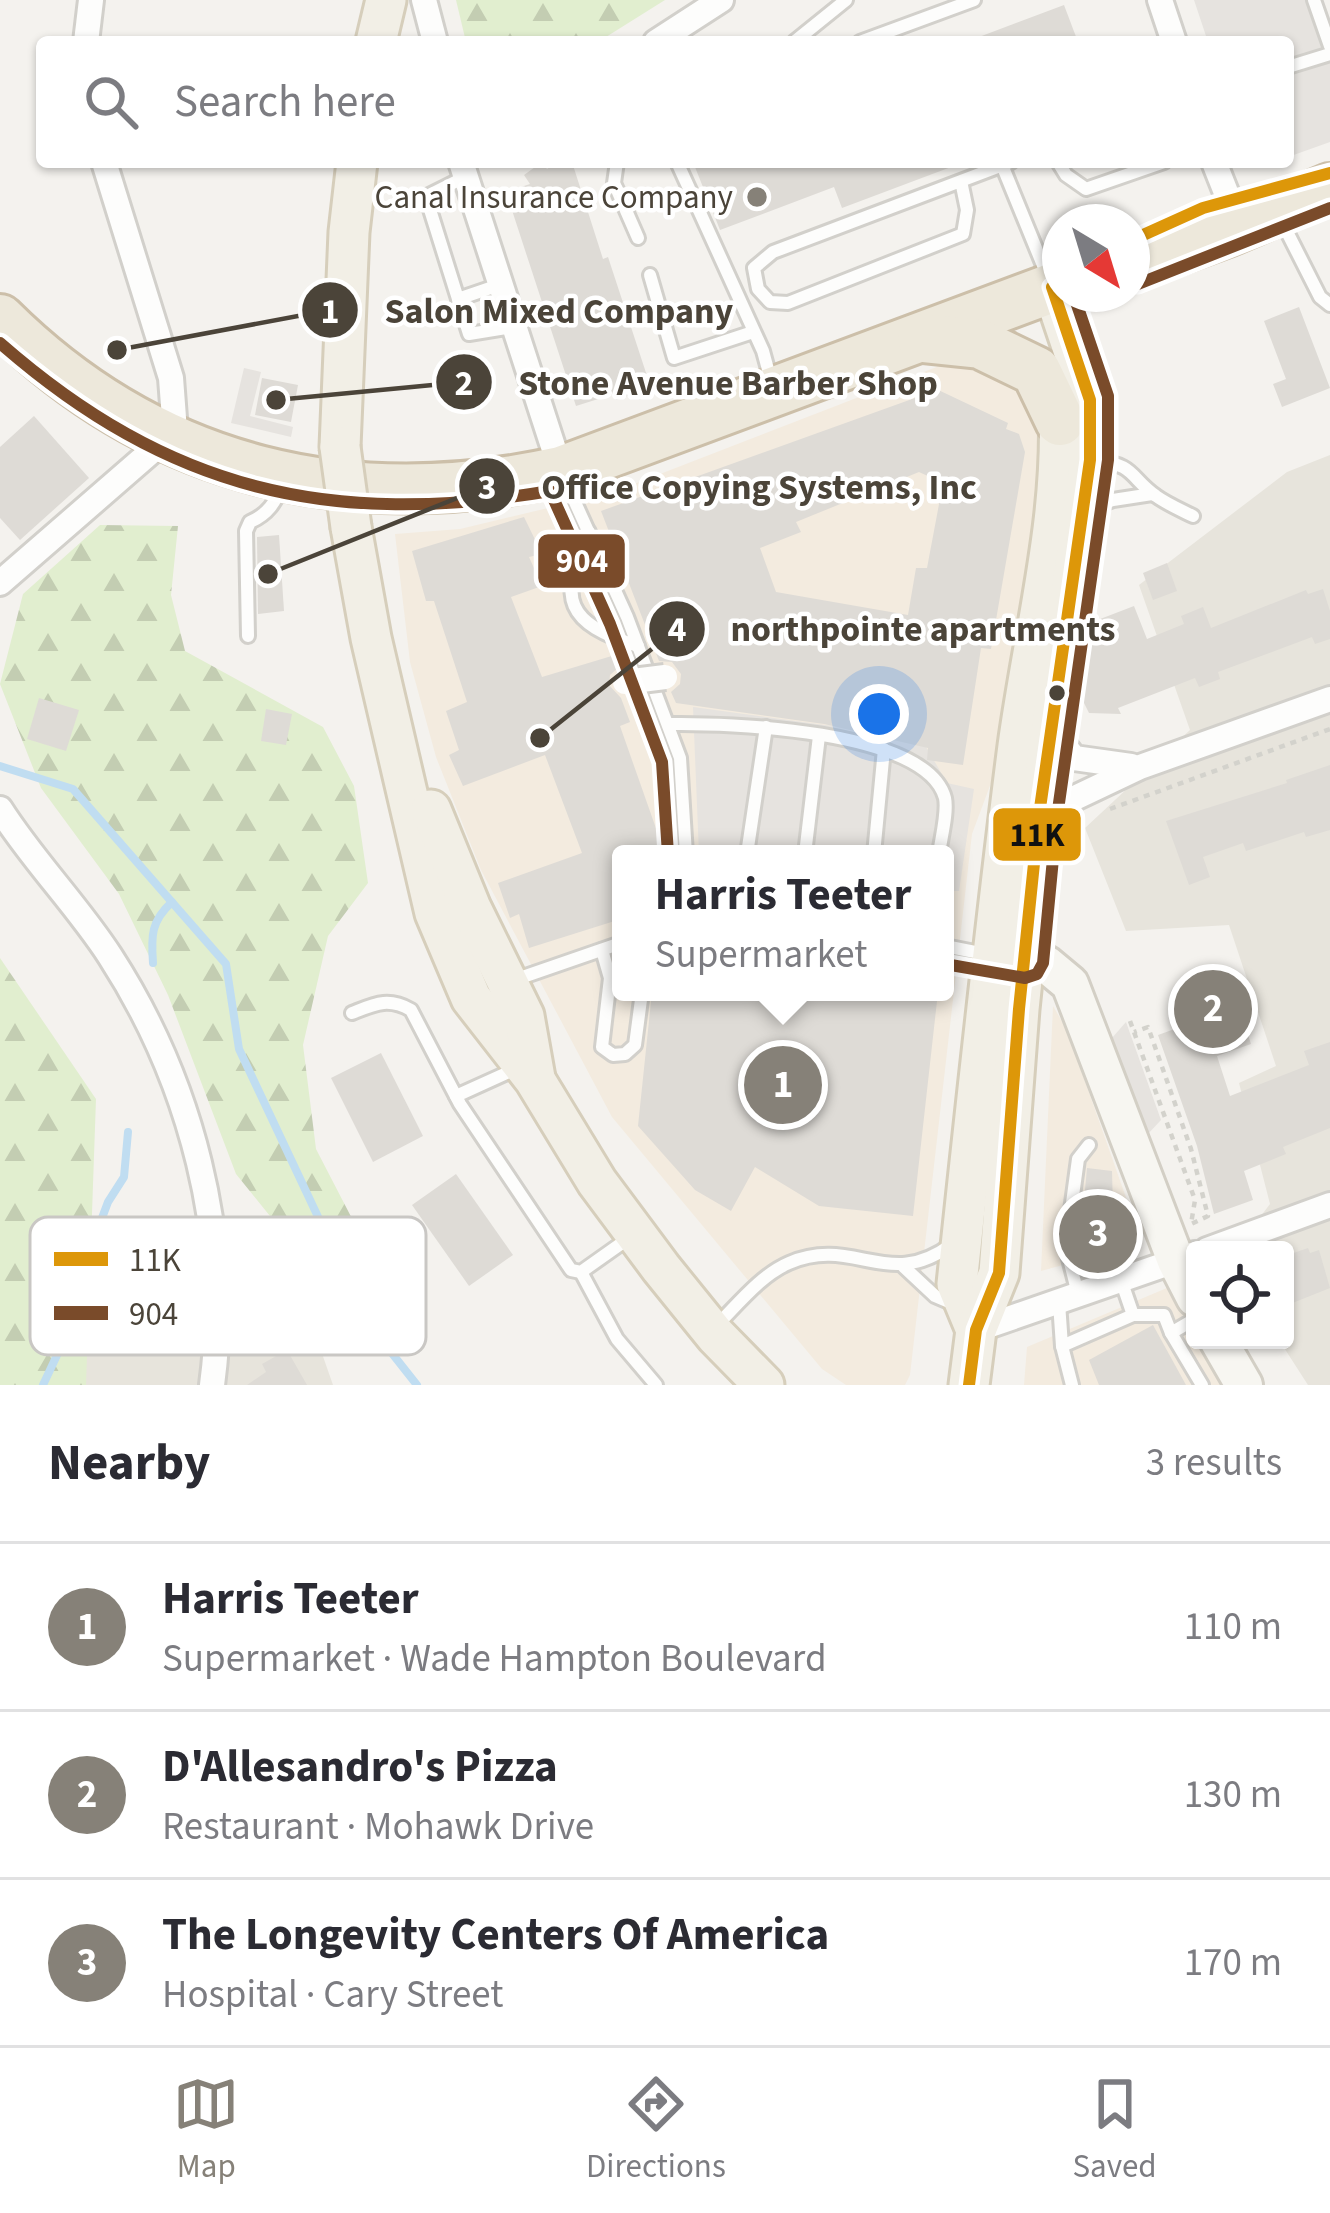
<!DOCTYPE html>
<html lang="en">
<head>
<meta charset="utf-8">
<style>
  :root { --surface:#fff; --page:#f7f7f7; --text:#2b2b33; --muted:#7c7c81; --line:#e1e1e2; --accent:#868178 }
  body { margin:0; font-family:"Source Sans 3",sans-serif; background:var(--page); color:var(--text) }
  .controls { position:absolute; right:36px; bottom:36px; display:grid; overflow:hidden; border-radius:12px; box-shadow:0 3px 9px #0004 }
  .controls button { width:108px; height:108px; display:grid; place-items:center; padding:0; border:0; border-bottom:3px solid var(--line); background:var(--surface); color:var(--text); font:60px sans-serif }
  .compass { position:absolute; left:1042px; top:204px; width:108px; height:108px; border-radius:50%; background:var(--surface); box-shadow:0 3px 9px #0004; rotate:142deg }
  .you { position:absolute; left:879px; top:714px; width:42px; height:42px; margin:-30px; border:9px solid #fff; border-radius:50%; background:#1a73e8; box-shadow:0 0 0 18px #1a73e833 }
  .badge { display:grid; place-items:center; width:78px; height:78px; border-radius:50%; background:var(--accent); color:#fff; font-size:39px; font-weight:700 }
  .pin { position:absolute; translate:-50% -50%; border:6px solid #fff; box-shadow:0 3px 12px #0006 }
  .popup { position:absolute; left:612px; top:845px; width:342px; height:156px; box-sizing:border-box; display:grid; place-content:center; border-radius:12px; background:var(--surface); filter:drop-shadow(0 3px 9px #0005); font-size:39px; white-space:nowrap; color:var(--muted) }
  .popup b { font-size:45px; color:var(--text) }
  .popup::after { content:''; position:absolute; left:50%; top:100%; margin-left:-24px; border:24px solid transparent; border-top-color:var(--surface) }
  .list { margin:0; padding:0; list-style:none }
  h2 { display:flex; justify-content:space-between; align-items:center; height:156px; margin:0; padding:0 48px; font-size:51px }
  h2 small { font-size:39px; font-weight:400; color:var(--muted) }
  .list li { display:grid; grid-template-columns:78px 1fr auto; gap:36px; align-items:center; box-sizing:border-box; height:168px; padding:0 48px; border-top:3px solid var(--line) }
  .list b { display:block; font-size:45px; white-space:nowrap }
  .list p { margin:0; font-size:39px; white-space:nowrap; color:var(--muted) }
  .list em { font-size:39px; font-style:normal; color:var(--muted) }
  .icon { flex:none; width:66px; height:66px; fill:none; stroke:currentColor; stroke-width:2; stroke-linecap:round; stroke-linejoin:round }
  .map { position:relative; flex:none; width:1330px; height:1385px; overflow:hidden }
  .search { position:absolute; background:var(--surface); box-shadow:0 3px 9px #0004; left:36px; right:36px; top:36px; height:132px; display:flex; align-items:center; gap:30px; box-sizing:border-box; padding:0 42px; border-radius:12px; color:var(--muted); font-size:45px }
  .sheet { height:660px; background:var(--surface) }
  nav { display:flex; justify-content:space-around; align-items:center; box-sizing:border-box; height:168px; border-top:3px solid var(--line); background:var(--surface); font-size:33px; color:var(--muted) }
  nav a { display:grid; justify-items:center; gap:6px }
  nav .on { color:var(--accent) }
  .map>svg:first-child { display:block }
  .residential { fill:#e7e4dc }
  .commercial { fill:#f3ebdf; fill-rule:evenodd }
  .forest { fill:url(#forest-firs) }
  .parking { fill:#e6e3df }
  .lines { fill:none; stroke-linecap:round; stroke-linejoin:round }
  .stream { stroke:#c0ddf1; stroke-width:8 }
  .building { fill:#dedbd6; fill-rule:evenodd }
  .lane-casing { stroke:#d2d0cb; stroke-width:18 }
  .street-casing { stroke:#d2d0cb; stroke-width:30 }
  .secondary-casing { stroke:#d3cfc5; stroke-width:42 }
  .primary-casing { stroke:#d6cebb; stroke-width:45 }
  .highway-casing { stroke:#ccbfa9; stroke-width:54 }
  .path { stroke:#d3d2cc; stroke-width:4.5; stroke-dasharray:6 6; stroke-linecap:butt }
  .lane { stroke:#fdfdfc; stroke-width:12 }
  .street { stroke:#fdfdfc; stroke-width:24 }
  .secondary { stroke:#f7f6f1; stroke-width:36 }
  .primary { stroke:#f2efe6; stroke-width:39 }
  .highway { stroke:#ede8db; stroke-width:48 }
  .street-bridge-casing { stroke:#d2d0cb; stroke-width:30; stroke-linecap:butt }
  .primary-bridge-casing { stroke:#d6cebb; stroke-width:45; stroke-linecap:butt }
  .street-bridge { stroke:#fdfdfc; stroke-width:24 }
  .primary-bridge { stroke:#f2efe6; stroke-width:39 }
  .bus-1-casing { stroke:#fff; stroke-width:21 }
  .bus-2-casing { stroke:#fff; stroke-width:21 }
  .bus-1 { stroke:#dd9709; stroke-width:12 }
  .bus-2 { stroke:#7a4b2a; stroke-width:12 }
  .poi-dot { fill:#868178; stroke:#fff; stroke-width:4.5 }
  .bus-dot { fill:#4b4439; stroke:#fff; stroke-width:4.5 }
  .labels { text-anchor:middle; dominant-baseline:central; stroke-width:9; stroke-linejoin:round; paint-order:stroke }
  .poi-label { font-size:33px; fill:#4b4439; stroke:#fff; text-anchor:end }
  .key { fill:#fff; stroke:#c9c7c4; stroke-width:3 }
  .key-label { font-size:33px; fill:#4b4439 }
  .leader { fill:none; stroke:#4b4439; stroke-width:4.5 }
  .callout-dot { fill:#4b4439; stroke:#fff; stroke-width:4.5 }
  .mark-label { font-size:36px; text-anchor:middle; font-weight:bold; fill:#fff }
  .callout-label { font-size:36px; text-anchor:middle; font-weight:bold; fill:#4b4439; stroke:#fff; stroke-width:9; stroke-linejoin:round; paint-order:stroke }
  .line-badge { stroke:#fff; stroke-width:4.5 }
  .badge-label { font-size:33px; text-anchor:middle; font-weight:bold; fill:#fff }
  .pale-badge-label { font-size:33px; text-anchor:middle; font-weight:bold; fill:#111 }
</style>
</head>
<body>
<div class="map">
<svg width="1330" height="1385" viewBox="0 0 1330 1385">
  <defs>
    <pattern id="forest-firs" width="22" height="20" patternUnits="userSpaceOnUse" patternTransform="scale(3)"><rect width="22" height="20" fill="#e1eecf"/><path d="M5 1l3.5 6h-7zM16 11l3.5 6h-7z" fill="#c3cdb2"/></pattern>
  </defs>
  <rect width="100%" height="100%" fill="#f4f2ee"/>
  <g class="residential">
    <polygon points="1330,455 1330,1385 1308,1385 1279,1340 1285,1340 1285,1250 1235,1250 1270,1204 1239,1083 1276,1066 1229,925 1126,931 1085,828 1190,730 1139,585 1287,472"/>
    <polygon points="112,1233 312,1325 333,1385 65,1385"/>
  </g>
  <g class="commercial">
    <path d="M978,351L1045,413L1047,487L991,783L972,834L910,1375L905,1385H846L822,1369L612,1117L481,870L436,757L410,662L395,534L460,529L611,493ZM621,854H945V992H621Z"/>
    <polygon points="1053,1006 1067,1030 1142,1243 1041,1271"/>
    <polygon points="1174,1285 1195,1320 1195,1340 1207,1340 1233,1385 1024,1385 1027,1347"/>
  </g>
  <g class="forest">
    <polygon points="456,0 665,0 598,42 466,42"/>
    <polygon points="100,525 178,526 171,595 185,651 323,727 354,786 368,883 328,936 303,1045 316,1149 389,1290 295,1247 236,1174 168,995 119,894 41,788 0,684 23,594"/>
    <polygon points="0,958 96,1099 86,1385 0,1385"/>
  </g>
  <g class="parking">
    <polygon points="1194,0 1322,0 1330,25 1330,142 1288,157 1288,42 1208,42"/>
    <polygon points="244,368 261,372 250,416 293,427 291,437 231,423"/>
    <polygon points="693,707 921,738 947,783 974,789 959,891 945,891 945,854 699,854"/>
    <polygon points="1126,1022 1161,1120 1146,1136 1112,1038"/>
  </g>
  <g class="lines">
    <g class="stream">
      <polyline points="0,766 73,789 226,964 239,1049 368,1323 417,1385"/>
      <path d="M153,963C151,936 151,921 172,902"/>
      <polyline points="43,1385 73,1321 84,1266 108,1202 124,1177 128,1132"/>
    </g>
  </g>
  <g class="building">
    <polygon points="1064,5 1078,42 972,42 971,40"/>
    <polygon points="542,162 547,169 557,162 572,162 603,259 608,257 651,388 616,400 614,394 576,406 506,192 530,184 524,175"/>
    <polygon points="693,162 958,162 959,164 842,208 834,187 720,230"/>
    <polygon points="1299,307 1330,388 1282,407 1273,384 1286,379 1264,321"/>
    <polygon points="262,378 298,385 291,422 255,415"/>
    <path d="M932,387L1008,423L1006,429L1019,434L1025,452L991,649L981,648L963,765L927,760L928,748L824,724L676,703L671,692L680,684L681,674L672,662L659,661L601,511L926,394ZM919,472L943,483L927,568H916L908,615L776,592L760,548L801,532L796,522Z"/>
    <polygon points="34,416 89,478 20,540 0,518 0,447"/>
    <polygon points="524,517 542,554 529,557 542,586 511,597 542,677 615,655 619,667 610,675 609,685 621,698 630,722 620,726 665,854 621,854 621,919 529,948 519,914 510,918 498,883 582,853 545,755 463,786 449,755 459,750 446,711 467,702 434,601 426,601 412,551"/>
    <polygon points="279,535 284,611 258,614 257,537"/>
    <polygon points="1167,563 1177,591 1153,600 1143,573"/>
    <polygon points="1323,589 1330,611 1330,639 1315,644 1312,637 1218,672 1220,679 1199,687 1195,678 1118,708 1121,714 1089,713 1080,695 1089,638 1103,640 1095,621 1134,606 1147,639 1184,624 1181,616 1203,607 1211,628 1306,590 1308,594"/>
    <polygon points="39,698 79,710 66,751 27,739"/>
    <polygon points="266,709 292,714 286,745 261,741"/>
    <polygon points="1330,765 1330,830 1306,837 1304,832 1246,851 1243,843 1203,857 1210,877 1189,885 1166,821 1287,783 1286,780"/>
    <polygon points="1233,988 1251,1044 1217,1056 1230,1096 1309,1065 1304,1051 1330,1042 1330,1128 1283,1147 1286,1154 1244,1171 1253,1200 1214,1214 1197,1146 1158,1035 1197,1021 1191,1003"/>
    <polygon points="652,992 938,992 913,1216 819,1206 755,1167 731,1211 695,1190 638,1126"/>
    <polygon points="381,1053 423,1136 373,1162 331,1078"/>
    <polygon points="1087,1168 1112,1171 1113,1209 1124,1242 1079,1256"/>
    <polygon points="456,1174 513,1255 469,1286 412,1205"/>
    <polygon points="1308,1248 1310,1253 1319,1250 1330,1288 1285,1306 1285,1256"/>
    <polygon points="126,1253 162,1267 148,1297 112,1289"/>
    <polygon points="1153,1325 1186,1385 1099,1385 1089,1360"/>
    <polygon points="287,1350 307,1385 247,1385 266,1372 262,1364"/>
  </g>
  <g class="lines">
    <g class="lane-casing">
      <g id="lane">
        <polyline points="1314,0 1330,46"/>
        <polyline points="794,42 846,0"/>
        <polyline points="860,42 974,0"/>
        <polyline points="1288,67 1330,54"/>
        <polyline points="617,162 614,183 638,238"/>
        <polyline points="677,162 763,351 772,384"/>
        <polyline points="1058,162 1066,175 1086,189 1164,162"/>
        <polyline points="1002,165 1049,280"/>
        <polyline points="465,177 429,195 427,200 469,334 513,327"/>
        <polyline points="961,181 967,210 963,234 788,303 770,302 758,289 754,268 773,252 1011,162"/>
        <polyline points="1280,218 1320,297 1330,305"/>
        <polyline points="650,275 674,358 753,332"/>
        <polyline points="458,299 499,285"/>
        <path d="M1097,461C1135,464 1130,478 1156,496C1167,504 1181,510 1193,516"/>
        <polyline points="564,478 627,617 680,758 686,854"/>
        <polyline points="1089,509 1113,500 1152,494"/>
        <path d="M589,532C557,600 566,623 638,646"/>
        <path d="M248,636L246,531L250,522C268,514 275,503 283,484"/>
        <path d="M668,724C726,723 927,729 945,798C948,813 941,838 939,854"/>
        <polyline points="747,854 766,727"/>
        <polyline points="805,854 819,736"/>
        <polyline points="874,854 884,749"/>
        <polyline points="945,946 985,954"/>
        <polyline points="602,950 610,978 602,1047 613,1055 625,1054 635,1045 642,992"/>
        <polyline points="514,980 621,943"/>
        <path d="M352,1013C375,1004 388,997 411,1010L460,1104L571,1270L581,1272L629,1238"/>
        <polyline points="456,1096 520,1067"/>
        <polyline points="904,1267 935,1296 956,1305"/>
        <polyline points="581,1272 617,1339 656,1385"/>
        <polyline points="1078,1294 1066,1247 1078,1159 1089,1145"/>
        <polyline points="1059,1303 1062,1346"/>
        <polyline points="1133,1315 1164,1315 1171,1333"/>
        <polyline points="1195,1319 1171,1333 1202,1385"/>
        <path d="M717,1325C738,1304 761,1275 789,1263C854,1235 889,1292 952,1244"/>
        <polyline points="1072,1385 1062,1346 1133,1315 1121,1280"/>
      </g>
    </g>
    <g class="street-casing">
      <g id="street">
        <polyline points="424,0 435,42"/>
        <polyline points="1160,0 1174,42"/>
        <polyline points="86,42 91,0"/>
        <polyline points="656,42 721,0"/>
        <polyline points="461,162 561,471"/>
        <polyline points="1214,162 1229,200"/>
        <polyline points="0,583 169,436 174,418 171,378 104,162"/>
        <polyline points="1051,729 1074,758 1131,766"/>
        <path d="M0,809C33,861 77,905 110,956C191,1081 232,1238 212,1385"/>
        <polyline points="1039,815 1140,767 1330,699"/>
        <polyline points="1207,1250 1330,1205"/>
        <polyline points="976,1330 1195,1254"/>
      </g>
    </g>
    <g class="secondary-casing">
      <g id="secondary">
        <polyline points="996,956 1046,964 1070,984 1176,1261 1195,1298"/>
        <polyline points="1218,1340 1244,1385"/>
      </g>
    </g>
    <g class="primary-casing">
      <g id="primary">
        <polyline points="376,42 386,0"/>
        <polyline points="340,447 349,232 357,162"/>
        <polyline points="351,527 371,638 435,913 471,998 535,1080 597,1182 661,1268 716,1336 764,1385"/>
        <polyline points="431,810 471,908 524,1016 535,1078"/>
        <path d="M976,1330L957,1284C976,1105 995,925 1018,746C1034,628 1067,511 1058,392"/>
        <polyline points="969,1385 976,1330 999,1273 1019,1009 1039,815 1090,460 1090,400 1052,287"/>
      </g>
    </g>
    <g class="highway-casing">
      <g id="highway">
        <polyline points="1132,267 1227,232 1330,188"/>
        <path d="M0,319C156,474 350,517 561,471L1060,285"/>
        <polyline points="922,338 980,344 1036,371 1060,421"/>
      </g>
    </g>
    <g class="path">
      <polyline points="1110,809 1330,729"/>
      <polyline points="1130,1021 1195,1200 1191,1224 1208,1216 1191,1149 1148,1027 1134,1032"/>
    </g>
    <use href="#lane" class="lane"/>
    <use href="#street" class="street"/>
    <use href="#secondary" class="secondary"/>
    <use href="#primary" class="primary"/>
    <use href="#highway" class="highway"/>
    <g class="street-bridge-casing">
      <polyline id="street-bridge" points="625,682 665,677"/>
    </g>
    <g class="primary-bridge-casing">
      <polyline id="primary-bridge" points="340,447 351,527"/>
    </g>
    <use href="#street-bridge" class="street-bridge"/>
    <use href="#primary-bridge" class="primary-bridge"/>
    <g class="bus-1-casing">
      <g id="bus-1">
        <polyline points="1132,240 1203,208 1330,173"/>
        <polyline points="969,1385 976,1330 999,1273 1019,1009 1039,815 1090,460 1090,400 1052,287"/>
      </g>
    </g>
    <g class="bus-2-casing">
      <g id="bus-2">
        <polyline points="1138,284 1330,208"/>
        <path d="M0,343C169,491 331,528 550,491L610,624L662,762L668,854"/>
        <polyline points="945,964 1025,978 1037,974 1043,963 1057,817 1108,460 1108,396 1074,296"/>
      </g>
    </g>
    <use href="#bus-1" class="bus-1"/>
    <use href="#bus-2" class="bus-2"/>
  </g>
  <circle class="poi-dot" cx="757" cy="197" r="12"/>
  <circle class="bus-dot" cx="1057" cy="693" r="10"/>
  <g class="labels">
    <g class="poi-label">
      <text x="733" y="197">Canal Insurance Company</text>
    </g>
  </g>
  <rect x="30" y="1217" width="396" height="138" rx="18" class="key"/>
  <rect x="54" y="1252" width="54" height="14" fill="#dd9709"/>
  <rect x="54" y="1306" width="54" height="14" fill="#7a4b2a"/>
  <g class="key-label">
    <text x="129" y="1271">11K</text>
    <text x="129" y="1325">904</text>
  </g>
  <path class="leader" d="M117 350L330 310M276 400L464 382M268 574L487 486M540 738L677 629"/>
  <g class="callout-dot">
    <circle cx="117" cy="350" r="12"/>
    <circle cx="276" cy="400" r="12"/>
    <circle cx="268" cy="574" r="12"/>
    <circle cx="540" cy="738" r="12"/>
    <circle cx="330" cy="310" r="30"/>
    <circle cx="464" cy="382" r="30"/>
    <circle cx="487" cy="486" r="30"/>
    <circle cx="677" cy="629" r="30"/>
  </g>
  <g class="mark-label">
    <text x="330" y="323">1</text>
    <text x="464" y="395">2</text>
    <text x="487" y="499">3</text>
    <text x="677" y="641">4</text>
  </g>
  <g class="callout-label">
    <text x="559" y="323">Salon Mixed Company</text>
    <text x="728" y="395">Stone Avenue Barber Shop</text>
    <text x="759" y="499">Office Copying Systems, Inc</text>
    <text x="923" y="641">northpointe apartments</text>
  </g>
  <g class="line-badge">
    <rect x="536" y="532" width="91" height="58" rx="12" fill="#7a4b2a"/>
    <rect x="991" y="806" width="92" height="57" rx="12" fill="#dd9709"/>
  </g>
  <g class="badge-label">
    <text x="582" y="572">904</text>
  </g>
  <g class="pale-badge-label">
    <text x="1037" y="846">11K</text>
  </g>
</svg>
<div class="controls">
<button><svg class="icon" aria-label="locate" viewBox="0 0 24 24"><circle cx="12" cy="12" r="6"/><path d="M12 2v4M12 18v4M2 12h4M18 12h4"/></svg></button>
</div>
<svg class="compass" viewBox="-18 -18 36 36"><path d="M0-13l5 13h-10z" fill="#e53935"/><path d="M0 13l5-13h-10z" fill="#7c7c81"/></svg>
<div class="you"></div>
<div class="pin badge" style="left:783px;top:1085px">1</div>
<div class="popup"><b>Harris Teeter</b>Supermarket</div>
<div class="pin badge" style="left:1213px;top:1009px">2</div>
<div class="pin badge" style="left:1098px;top:1234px">3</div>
<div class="search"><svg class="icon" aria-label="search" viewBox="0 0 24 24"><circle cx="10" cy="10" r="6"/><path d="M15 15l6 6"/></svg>Search here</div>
</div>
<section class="sheet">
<h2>Nearby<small>3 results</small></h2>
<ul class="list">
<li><span class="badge">1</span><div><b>Harris Teeter</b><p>Supermarket · Wade Hampton Boulevard</p></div><em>110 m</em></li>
<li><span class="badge">2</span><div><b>D'Allesandro's Pizza</b><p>Restaurant · Mohawk Drive</p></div><em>130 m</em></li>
<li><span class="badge">3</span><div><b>The Longevity Centers Of America</b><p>Hospital · Cary Street</p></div><em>170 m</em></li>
</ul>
</section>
<nav>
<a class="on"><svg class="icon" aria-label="map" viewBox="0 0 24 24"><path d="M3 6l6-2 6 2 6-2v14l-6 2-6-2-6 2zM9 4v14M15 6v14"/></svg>Map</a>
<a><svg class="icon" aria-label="directions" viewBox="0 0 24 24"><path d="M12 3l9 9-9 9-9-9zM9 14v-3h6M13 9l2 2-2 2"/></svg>Directions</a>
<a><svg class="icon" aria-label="saved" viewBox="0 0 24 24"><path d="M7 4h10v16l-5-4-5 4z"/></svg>Saved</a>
</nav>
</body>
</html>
